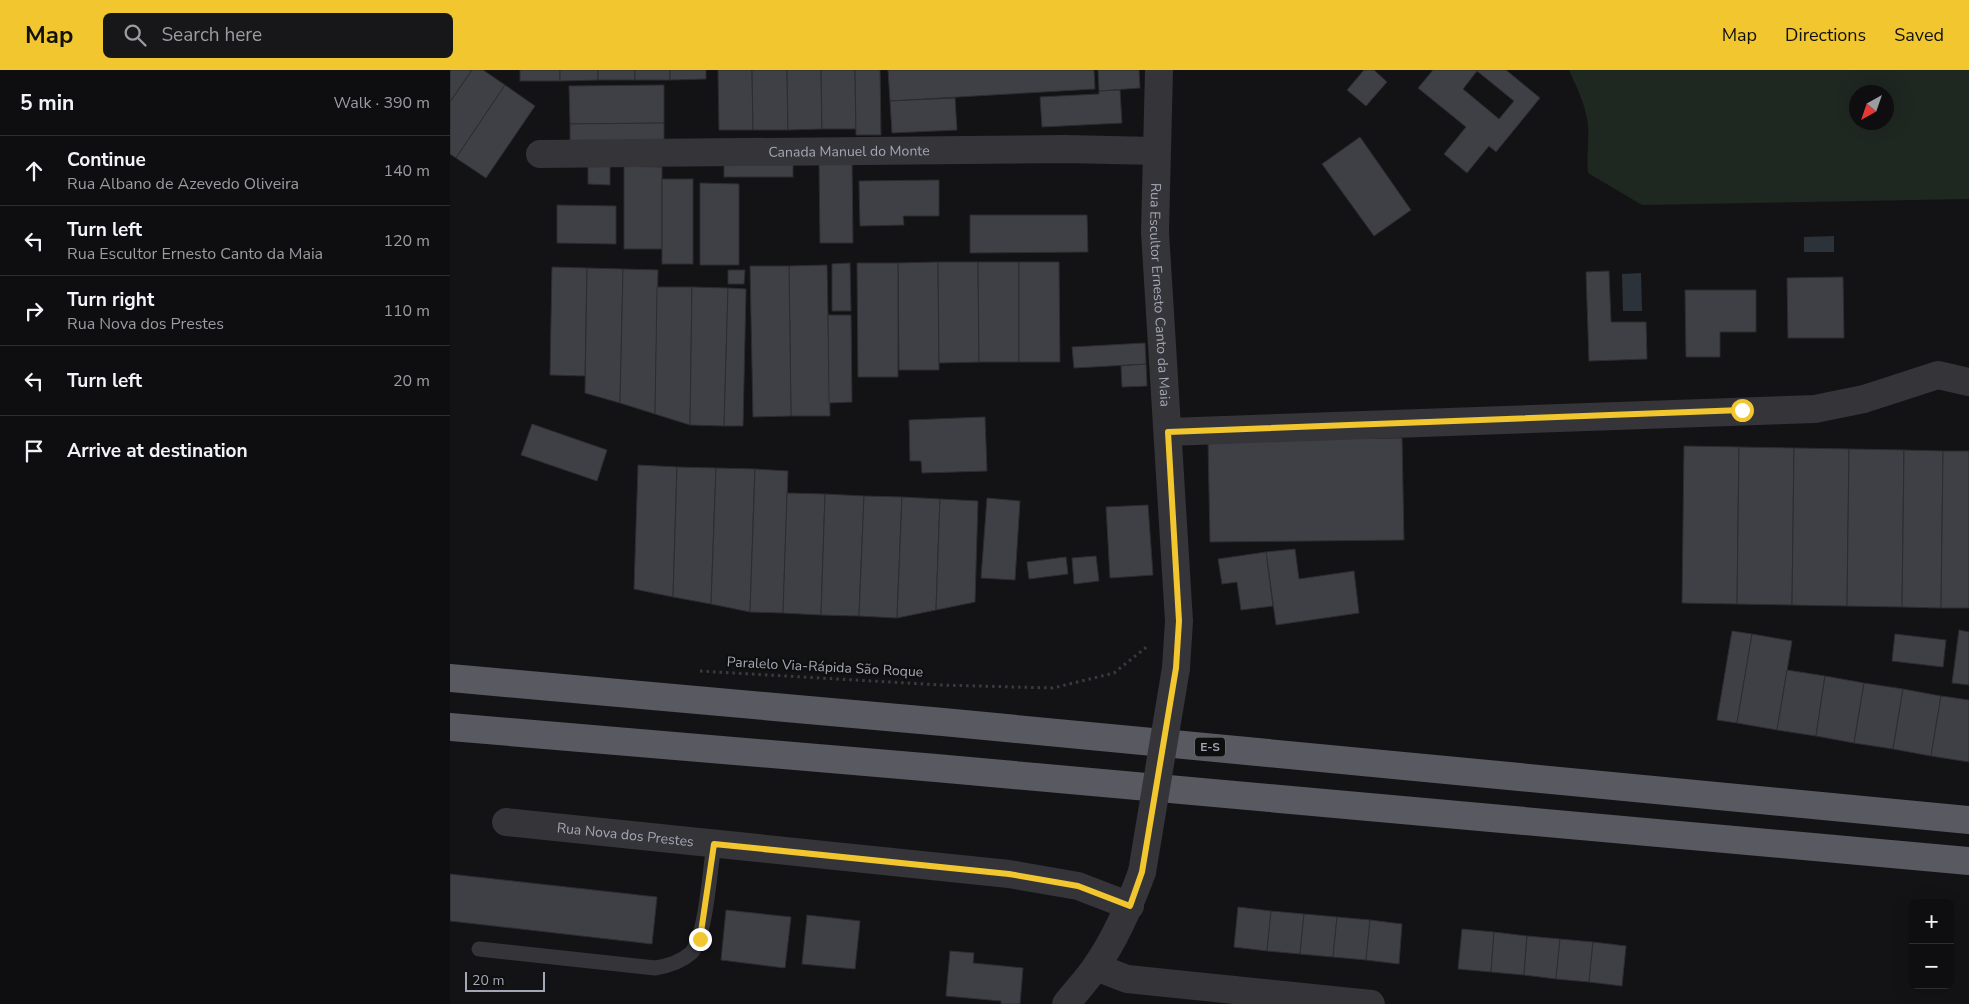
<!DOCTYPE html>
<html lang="en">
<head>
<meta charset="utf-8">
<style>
  :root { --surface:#0e0e10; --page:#171719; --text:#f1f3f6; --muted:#9b9c9f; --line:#2e2e30; --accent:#f1c62e }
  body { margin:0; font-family:"Nunito Sans",sans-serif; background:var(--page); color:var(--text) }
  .controls { position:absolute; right:15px; bottom:15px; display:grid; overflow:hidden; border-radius:8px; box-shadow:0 5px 20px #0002 }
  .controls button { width:45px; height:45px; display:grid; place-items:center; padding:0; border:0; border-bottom:1px solid var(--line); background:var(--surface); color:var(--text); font:25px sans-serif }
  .compass { position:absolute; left:1399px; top:15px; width:45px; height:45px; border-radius:50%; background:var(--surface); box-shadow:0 5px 20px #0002; rotate:220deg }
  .scale { position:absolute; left:15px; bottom:12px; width:80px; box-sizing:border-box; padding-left:5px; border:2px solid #a4a7b5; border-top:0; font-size:14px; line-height:18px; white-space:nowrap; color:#a4a7b5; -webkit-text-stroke:4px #0e0e0f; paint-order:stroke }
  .stop { position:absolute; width:15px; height:15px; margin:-11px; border:4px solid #f1c62e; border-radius:50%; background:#fff }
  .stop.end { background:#f1c62e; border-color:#fff; box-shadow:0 1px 5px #0008 }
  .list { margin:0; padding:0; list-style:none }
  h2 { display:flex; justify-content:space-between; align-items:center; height:65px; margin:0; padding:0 20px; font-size:21px }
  h2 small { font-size:16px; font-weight:400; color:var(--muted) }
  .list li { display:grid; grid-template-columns:32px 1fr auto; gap:15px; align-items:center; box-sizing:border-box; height:70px; padding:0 20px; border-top:1px solid var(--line) }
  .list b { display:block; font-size:19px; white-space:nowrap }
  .list p { margin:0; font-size:16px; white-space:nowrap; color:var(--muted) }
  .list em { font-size:16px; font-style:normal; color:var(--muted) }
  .icon { flex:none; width:28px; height:28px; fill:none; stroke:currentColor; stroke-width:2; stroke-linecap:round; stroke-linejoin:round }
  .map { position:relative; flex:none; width:1519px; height:934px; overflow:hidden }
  header { display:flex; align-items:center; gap:30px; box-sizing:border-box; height:70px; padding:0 25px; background:var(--accent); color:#111 }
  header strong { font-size:24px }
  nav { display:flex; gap:28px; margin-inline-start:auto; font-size:18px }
  .search { width:350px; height:45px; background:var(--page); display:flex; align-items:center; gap:12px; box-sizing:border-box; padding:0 18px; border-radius:8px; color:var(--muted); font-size:19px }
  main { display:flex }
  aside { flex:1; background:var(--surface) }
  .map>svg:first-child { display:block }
  .green { fill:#1f2721; fill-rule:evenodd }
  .water { fill:#2b323a }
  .building { fill:#3f4045; stroke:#2d2d31; fill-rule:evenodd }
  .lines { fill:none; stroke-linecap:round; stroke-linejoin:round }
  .path { stroke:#3a3b40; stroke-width:3; stroke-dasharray:2.5 4; stroke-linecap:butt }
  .service { stroke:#343439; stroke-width:15 }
  .minor { stroke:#343439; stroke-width:28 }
  .trunk { stroke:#585961; stroke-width:28 }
  .minor-bridge { stroke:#343439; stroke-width:28 }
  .route { stroke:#f1c62e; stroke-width:6 }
  .labels { text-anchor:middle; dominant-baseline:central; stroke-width:4.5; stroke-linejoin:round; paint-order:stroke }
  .shield { fill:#0e0e0f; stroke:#777983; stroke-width:1 }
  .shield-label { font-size:12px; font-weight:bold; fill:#a4a7b5 }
  .street-label { font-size:14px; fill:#a4a7b5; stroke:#0e0e0f }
</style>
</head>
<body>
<header>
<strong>Map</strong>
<div class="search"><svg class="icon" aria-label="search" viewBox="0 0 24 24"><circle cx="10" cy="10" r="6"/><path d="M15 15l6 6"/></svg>Search here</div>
<nav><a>Map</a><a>Directions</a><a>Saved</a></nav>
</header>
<main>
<aside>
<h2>5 min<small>Walk · 390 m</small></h2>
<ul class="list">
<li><svg class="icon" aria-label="ahead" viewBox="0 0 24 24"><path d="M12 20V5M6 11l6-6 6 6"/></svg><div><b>Continue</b><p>Rua Albano de Azevedo Oliveira</p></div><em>140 m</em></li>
<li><svg class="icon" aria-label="left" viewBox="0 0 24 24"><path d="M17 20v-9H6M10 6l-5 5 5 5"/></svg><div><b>Turn left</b><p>Rua Escultor Ernesto Canto da Maia</p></div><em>120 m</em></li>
<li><svg class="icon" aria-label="right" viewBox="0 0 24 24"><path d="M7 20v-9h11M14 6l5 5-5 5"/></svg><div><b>Turn right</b><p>Rua Nova dos Prestes</p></div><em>110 m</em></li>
<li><svg class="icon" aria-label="left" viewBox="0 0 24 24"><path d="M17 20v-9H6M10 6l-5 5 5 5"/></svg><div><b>Turn left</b></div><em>20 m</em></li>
<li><svg class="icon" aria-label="arrive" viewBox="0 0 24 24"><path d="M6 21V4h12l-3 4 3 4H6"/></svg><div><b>Arrive at destination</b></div></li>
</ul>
</aside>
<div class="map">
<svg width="1519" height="934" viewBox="0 0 1519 934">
  <rect width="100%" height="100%" fill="#131315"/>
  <path class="green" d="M1119,0H1519V129L1192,135L1138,103C1136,84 1141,62 1136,44C1133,29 1125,14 1119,0ZM1406,22H1436V52H1406Z"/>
  <g class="water">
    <polygon points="1384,166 1384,182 1354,182 1354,167"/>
    <polygon points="1191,203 1192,241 1173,241 1172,204"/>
  </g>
  <g class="building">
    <polygon points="0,0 22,0 0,32"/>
    <polygon points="22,0 33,0 55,15 6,88 0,84 0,32"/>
    <rect x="70" y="0" width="40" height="11"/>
    <polygon points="110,0 148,0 148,10 110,11"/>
    <rect x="148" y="0" width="37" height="10"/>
    <rect x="185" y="0" width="35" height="10"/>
    <polygon points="220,0 256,0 256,9 220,10"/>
    <polygon points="268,0 302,0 303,60 269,60"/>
    <polygon points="302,0 337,0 338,60 303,60"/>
    <polygon points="337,0 371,0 372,59 338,60"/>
    <polygon points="371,0 405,0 406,59 372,59"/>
    <polygon points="405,0 430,0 431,65 406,65"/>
    <polygon points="438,0 644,0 645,19 440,31"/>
    <polygon points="648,0 689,0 690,18 649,21"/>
    <polygon points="914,0 924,0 937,12 916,36 897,20"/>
    <path d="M983,0H1056L1090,28L1046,82L1039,76L1017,103L994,84L1016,57L968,18ZM1027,1L1064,31L1049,49L1013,19Z"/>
    <polygon points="55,15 85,36 36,108 6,88"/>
    <polygon points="214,15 214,53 120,54 119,16"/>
    <polygon points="670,20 672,53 592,57 590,27 649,24 649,21"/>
    <polygon points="505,28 507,60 442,63 440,31"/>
    <polygon points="214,53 214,73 120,74 120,54"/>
    <polygon points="910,67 961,140 924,166 872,94"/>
    <rect x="274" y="90" width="69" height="17"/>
    <polygon points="369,91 402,91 403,173 370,173"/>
    <polygon points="138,94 160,94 160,115 138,114"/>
    <polygon points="174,96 212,97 212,179 174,179"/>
    <rect x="212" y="109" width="31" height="85"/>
    <polygon points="489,110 489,146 453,146 454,155 410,156 409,111"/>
    <polygon points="250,113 289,114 289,195 250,195"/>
    <polygon points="107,135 166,136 166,174 107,173"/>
    <polygon points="520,145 637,145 638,182 520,183"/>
    <polygon points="488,192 489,300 449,300 448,193"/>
    <polygon points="488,192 528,192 529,292 489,293"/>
    <polygon points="528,192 569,192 569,292 529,292"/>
    <polygon points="569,192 609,192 610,292 569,292"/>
    <polygon points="400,193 401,241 382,241 382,194"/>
    <polygon points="407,193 448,193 448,307 408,307"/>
    <polygon points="377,195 380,346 341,346 339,196"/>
    <polygon points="300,196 339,196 341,346 303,347"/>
    <polygon points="102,197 137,198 135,306 100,305"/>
    <polygon points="137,198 173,199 170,333 135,323"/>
    <polygon points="173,199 208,200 205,344 170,333"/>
    <polygon points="278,200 295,200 294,214 278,214"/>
    <polygon points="1159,201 1161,252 1196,252 1197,289 1139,291 1136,202"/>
    <polygon points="1393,207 1394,268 1338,268 1337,208"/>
    <polygon points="207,217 242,217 240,355 205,344"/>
    <polygon points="242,217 278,218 274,356 240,355"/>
    <polygon points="278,218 296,219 293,356 274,356"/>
    <polygon points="1235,220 1306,220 1306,262 1270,262 1270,287 1236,287"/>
    <polygon points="378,245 401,245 402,332 379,333"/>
    <polygon points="695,273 696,294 624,298 622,277"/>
    <polygon points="696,294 697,316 672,317 671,296"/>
    <polygon points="535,347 537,401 472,403 471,391 460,391 459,350"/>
    <polygon points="82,354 157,380 147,411 71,385"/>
    <polygon points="952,368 954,470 760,472 758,370"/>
    <polygon points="1234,376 1289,377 1287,534 1232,533"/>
    <polygon points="1289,377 1344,378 1342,535 1287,534"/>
    <polygon points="1344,378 1399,379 1397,536 1342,535"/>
    <polygon points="1399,379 1454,380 1452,537 1397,536"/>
    <polygon points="1454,380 1493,381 1491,538 1452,537"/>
    <polygon points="1493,381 1519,381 1519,538 1491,538"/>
    <polygon points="188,395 227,397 223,527 184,519"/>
    <polygon points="227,397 266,398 261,534 223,527"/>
    <polygon points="266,398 305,399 300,542 261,534"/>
    <polygon points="305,399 338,401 333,543 300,542"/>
    <polygon points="337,423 375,424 371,545 333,543"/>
    <polygon points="375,424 414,426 409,546 371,545"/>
    <polygon points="414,426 452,427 447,548 409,546"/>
    <polygon points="452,427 490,429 486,540 447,548"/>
    <polygon points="537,428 570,431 565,510 531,508"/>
    <polygon points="490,429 528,431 525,532 486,540"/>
    <polygon points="698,435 703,505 660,508 656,437"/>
    <polygon points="845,479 849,509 904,501 909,543 826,555 816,482"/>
    <polygon points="816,482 823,536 791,540 787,512 772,514 768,489"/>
    <polygon points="646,486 649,511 624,514 622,488"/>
    <polygon points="616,487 618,504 579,509 577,492"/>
    <polygon points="1509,560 1519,562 1519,615 1502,613"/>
    <polygon points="1282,561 1302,564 1287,653 1267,650"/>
    <polygon points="1302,564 1342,571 1327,660 1287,653"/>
    <polygon points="1445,564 1496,570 1493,597 1442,591"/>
    <polygon points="1337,600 1375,606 1366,666 1327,660"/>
    <polygon points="1375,606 1414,613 1404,673 1366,666"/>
    <polygon points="1414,613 1453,619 1443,679 1404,673"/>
    <polygon points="1453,619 1491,626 1481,686 1443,679"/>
    <polygon points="1491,626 1519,630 1519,692 1481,686"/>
    <polygon points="0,804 207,827 202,874 0,851"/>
    <polygon points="788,837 821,841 817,881 784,877"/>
    <polygon points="276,840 341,847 335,898 271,890"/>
    <polygon points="821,841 854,844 850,884 817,881"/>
    <polygon points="854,844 887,847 883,887 850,884"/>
    <polygon points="357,845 410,851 405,899 352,894"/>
    <polygon points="887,847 920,850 916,890 883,887"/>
    <polygon points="920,850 952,854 949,894 916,890"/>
    <polygon points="1012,859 1044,862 1041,902 1008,899"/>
    <polygon points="1044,862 1077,866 1074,905 1041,902"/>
    <polygon points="1077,866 1110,869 1106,909 1074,905"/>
    <polygon points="1110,869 1143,872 1139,912 1106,909"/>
    <polygon points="1143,872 1176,876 1172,916 1139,912"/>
    <polygon points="500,881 524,883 523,893 573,898 570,934 551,934 551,931 496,926"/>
  </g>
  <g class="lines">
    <polyline class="path" points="250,601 491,615 603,618 664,603 699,575"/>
    <path class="service" d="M29,879L205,898C218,896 231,892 241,883C256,868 260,798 264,774"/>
    <g class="minor">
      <path id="s1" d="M709,0L705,162L729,551L726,598"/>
      <path id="s2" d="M90,84L615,79L706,81"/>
      <polyline points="718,362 1365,339 1414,329 1488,305 1519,312"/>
      <path id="s3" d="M56,752L559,804L628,816L680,836"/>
      <polyline points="646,897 677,909 921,934"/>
      <path d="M616,934C626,921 638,909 647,895C667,866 680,835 692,802"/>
    </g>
    <g class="trunk">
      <polyline points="0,608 493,652 1519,750"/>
      <polyline points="0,657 486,698 1519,791"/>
    </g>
    <polyline class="minor-bridge" points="692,802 726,598"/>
  </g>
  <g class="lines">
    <polyline class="route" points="250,869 264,774 559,804 628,816 680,836 692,802 726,598 729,551 718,362 1292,340"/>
  </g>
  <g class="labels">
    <rect class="shield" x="745" y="667.5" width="30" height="19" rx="4"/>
    <g class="shield-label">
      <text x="760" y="677">E-S</text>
    </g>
    <g class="street-label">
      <text stroke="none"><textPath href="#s2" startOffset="309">Canada Manuel do Monte</textPath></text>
      <text stroke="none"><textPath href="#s1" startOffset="225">Rua Escultor Ernesto Canto da Maia</textPath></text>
      <text transform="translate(375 597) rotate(3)">Paralelo Via-Rápida São Roque</text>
      <text stroke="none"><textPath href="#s3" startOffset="120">Rua Nova dos Prestes</textPath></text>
    </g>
  </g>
</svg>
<div class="controls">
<button>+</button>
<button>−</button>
</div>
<svg class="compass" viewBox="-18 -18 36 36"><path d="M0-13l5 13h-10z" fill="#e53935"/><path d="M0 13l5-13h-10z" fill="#9b9c9f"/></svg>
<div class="scale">20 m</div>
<div class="stop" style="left:1292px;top:340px"></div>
<div class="stop end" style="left:250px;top:869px"></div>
</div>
</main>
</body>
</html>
